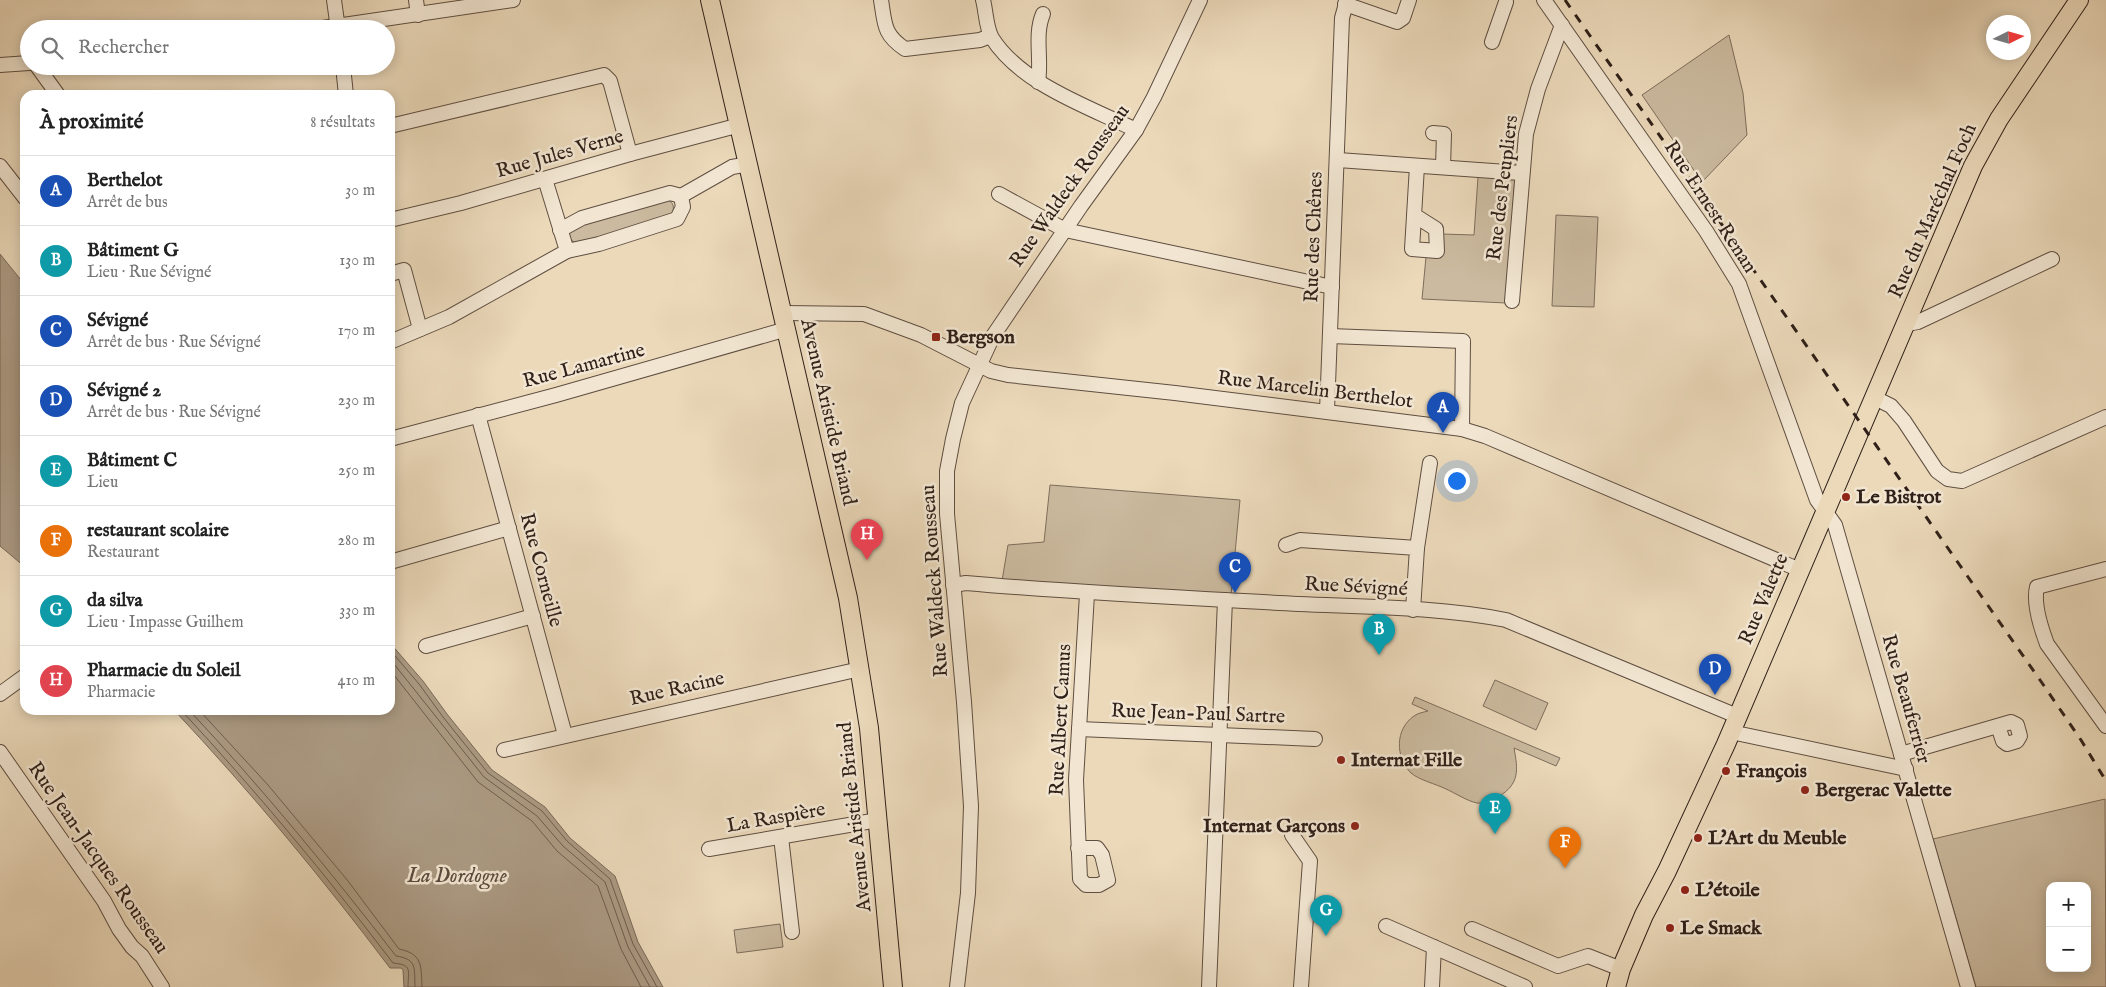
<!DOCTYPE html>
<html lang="fr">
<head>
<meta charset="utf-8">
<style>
  :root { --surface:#fff; --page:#f6f6f6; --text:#222; --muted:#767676; --line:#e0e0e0; --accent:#8f2418 }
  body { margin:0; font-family:"IM FELL English",serif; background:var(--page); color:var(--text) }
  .controls { position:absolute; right:15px; bottom:15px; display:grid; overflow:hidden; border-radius:10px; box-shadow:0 2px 12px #0003 }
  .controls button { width:45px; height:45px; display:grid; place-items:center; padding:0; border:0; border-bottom:1px solid var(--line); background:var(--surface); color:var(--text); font:25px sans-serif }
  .compass { position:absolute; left:1986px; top:15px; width:45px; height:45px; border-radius:50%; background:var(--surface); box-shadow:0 2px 12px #0003; rotate:85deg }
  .you { position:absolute; left:1456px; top:480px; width:18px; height:18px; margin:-12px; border:4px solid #fff; border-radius:50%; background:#1a73e8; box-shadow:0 0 0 8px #1a73e833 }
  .badge { display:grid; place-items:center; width:32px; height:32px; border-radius:50%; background:var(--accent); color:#fff; font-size:16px; font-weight:700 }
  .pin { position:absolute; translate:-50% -41px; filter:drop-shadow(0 1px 2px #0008) }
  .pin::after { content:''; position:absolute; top:26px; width:18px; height:15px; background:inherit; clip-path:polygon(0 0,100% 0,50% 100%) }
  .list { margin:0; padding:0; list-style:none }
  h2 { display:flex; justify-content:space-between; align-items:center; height:65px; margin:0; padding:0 20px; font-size:21px }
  h2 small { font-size:16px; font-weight:400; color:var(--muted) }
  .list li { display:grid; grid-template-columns:32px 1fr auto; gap:15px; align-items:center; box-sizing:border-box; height:70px; padding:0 20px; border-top:1px solid var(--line) }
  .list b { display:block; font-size:19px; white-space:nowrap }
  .list p { margin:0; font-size:16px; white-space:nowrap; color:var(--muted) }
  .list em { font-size:16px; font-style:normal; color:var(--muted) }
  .icon { flex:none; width:28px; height:28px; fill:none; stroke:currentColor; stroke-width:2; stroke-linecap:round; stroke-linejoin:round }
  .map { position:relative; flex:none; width:2106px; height:987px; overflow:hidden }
  .search { position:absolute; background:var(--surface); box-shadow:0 2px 12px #0003; left:20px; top:20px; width:375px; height:55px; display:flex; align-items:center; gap:12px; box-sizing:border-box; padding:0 18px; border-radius:28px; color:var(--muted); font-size:19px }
  .panel { position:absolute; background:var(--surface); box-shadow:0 2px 12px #0003; left:20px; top:90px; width:375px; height:625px; border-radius:15px }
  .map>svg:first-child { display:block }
  .green { fill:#cbba9f; stroke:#7e6d5c; fill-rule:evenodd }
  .water { fill:#ab9a83; stroke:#7a6959 }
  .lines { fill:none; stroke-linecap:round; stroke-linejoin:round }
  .shore { stroke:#6e5d4e; stroke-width:1 }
  .minor-casing { stroke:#5f4e41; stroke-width:16 }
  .major-casing { stroke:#302019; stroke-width:20 }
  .minor { stroke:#f2e6d2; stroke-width:14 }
  .major { stroke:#ebd9ba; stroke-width:18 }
  .rail { stroke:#302019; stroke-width:3; stroke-dasharray:9 9; stroke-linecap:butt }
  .poi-dot { fill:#8f2418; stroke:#f2e6d2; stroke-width:2 }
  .labels { text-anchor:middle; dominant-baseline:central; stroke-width:5; stroke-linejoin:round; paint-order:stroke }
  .street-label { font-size:20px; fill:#302019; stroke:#f2e6d2 }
  .poi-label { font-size:20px; font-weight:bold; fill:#302019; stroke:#f2e6d2; text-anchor:start }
  .water-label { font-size:21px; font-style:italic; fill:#5b4b3e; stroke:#f2e6d2 }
</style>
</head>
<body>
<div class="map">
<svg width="2106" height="987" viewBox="0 0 2106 987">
  <rect width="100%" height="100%" fill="#ebd9ba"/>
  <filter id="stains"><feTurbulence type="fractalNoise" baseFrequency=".004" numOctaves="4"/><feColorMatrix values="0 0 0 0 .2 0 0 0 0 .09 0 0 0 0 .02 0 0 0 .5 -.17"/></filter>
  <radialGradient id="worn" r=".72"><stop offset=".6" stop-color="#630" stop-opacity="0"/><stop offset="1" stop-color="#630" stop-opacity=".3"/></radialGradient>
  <g class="green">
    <polygon points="1729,35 1743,93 1747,135 1702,182 1642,95"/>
    <polygon points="1478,177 1515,177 1506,303 1422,299 1426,257 1441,258 1442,234 1474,235"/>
    <path d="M665,199C674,201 676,209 670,216L582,242H574L569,238L567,232L571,226Z"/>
    <polygon points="1556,215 1598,217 1594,307 1552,306"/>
    <polygon points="1050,485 1240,500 1231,596 1002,581 1008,545 1044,542"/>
    <polygon points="1495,680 1548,703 1536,730 1483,706"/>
    <path d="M1415,697L1560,758L1556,766L1514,748C1518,770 1520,784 1498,797C1492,800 1484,804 1477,803C1467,801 1455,793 1446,789C1436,784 1419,780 1411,773C1395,757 1395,729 1414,716C1418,713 1424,712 1428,711L1412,704Z"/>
    <path d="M2105,799L2106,987H1976L1933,839ZM2050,886H2087V968H2050Z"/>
    <polygon points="780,924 783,947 737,953 734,930"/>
  </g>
  <g class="water">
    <polygon points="0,254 25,285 25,567 0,546"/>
    <path d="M390,643L423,681L447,714L492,770L545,807L570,838L615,876L638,942L663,987H404L403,970L401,968H390C322,878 251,792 174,710H390Z"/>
  </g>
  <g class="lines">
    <g class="shore">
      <polyline points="390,650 419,684 443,717 488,773 542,811 567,841 610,879 633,944 657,987"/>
      <polyline points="390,659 484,777 537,816 563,846 605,882 628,947 650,987"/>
      <polyline points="390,670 478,782 532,821 557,851 598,886 621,949 641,987"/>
      <path d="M181,710C256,791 326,875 393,963C413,965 408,970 408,987"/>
      <path d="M189,710C263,789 330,871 396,956C418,959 414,969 415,987"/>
      <path d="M199,710L268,785L348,881L399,949C423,954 421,966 422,987"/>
    </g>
    <g class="minor-casing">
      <g id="minor">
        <polyline points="334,0 338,29"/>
        <polyline points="416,0 418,15"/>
        <path d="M881,0C885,24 883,34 905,49L980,40L990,36"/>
        <path d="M983,0C986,11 986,28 992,38C1021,84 1089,107 1136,130"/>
        <polyline points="1544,0 1706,231 1739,284 1817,500 1835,525 1968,987"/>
        <polyline points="1345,4 1397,22 1403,18 1409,0"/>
        <polyline points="316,29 513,0"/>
        <polyline points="1492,42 1506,2"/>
        <polyline points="0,65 29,63"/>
        <polyline points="37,66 58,95"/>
        <polyline points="343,66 346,95"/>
        <path d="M1038,82C1042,60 1034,35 1043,14"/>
        <polyline points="390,126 604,75 610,81 630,154"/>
        <polyline points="1433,133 1444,134 1443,167"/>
        <polyline points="1338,160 1521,173"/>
        <polyline points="0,166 25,198"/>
        <polyline points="999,194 1065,230 1332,287"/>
        <polyline points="1414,215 1436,229 1437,251 1412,249 1417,166"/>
        <polyline points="390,220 461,203 630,154 740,125"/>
        <polyline points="560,230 582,218 670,193 681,196"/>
        <polyline points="567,251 599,244 677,219 683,207 681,196 732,167 749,164"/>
        <polyline points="390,274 404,270 420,329"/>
        <polyline points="1512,301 1526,134 1538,89 1562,25"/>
        <polyline points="784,313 864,314 921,335 991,371 1008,375 1175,393 1462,429 1485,436 1800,570"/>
        <polyline points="1907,324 1918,322 2052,259"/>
        <polyline points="1330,336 1463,341 1462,429"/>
        <polyline points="390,342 449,317 567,251 545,179"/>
        <polyline points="1875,398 1891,406 1904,421 1937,471 1948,479 1962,481 2106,417"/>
        <polyline points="1327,411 1342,18 1347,0"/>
        <polyline points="478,415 565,735"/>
        <polyline points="390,439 556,395 787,329"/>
        <polyline points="1286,545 1300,540 1417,548 1413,610"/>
        <polyline points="1417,548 1430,463"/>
        <polyline points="390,562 509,528"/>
        <path d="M2106,569L2037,587C2033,603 2041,628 2047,644L2106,726"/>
        <path d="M953,585L966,583C1077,593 1188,598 1299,604C1368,607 1439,607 1506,620L1737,716"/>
        <polyline points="426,646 533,616"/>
        <polyline points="0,694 25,676"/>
        <polyline points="1079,729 1315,739"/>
        <polyline points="1731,732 1906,769"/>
        <polyline points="504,750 860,669"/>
        <polyline points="0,752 104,901 119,929 132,947 142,956 162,987"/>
        <polyline points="1901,754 2011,722 2017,725 2020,736 2017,741 2007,744 2003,741 1998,726"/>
        <polyline points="1292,835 1310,861 1301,987"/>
        <polyline points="781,837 792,932"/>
        <polyline points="1078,848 1097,848 1102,855 1108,880 1099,885 1086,885 1080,879 1076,780 1087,594"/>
        <polyline points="709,849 878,820"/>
        <polyline points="1386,926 1525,987"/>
        <polyline points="1472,929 1558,966 1588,956 1621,969"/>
        <polyline points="957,987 968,893 971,806 964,702 947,514 947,471 953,439 962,403 993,336 1081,206 1136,130 1154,97 1200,0"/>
        <polyline points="1209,987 1225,600"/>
        <polyline points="1432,987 1434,947"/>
      </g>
    </g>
    <g class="major-casing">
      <g id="major">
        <polyline points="710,0 848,598 869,728 893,987"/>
        <polyline points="1616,987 1621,969 1644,915 1667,871 1726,744 1973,166 1999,119 2079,0"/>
      </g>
    </g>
    <use href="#minor" class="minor"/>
    <use href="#major" class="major"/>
    <polyline class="rail" points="1565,0 2040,680 2081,740 2106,781"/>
  </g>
  <g class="poi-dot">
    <rect x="931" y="332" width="10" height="10" rx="2.5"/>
    <circle cx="1846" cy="497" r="5"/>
    <circle cx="1341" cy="760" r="5"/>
    <circle cx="1726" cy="771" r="5"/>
    <circle cx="1805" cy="790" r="5"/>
    <circle cx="1355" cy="826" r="5"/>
    <circle cx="1698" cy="838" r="5"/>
    <circle cx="1685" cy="890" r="5"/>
    <circle cx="1670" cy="928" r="5"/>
  </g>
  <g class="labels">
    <g class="street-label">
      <text transform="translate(560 154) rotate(-16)">Rue Jules Verne</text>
      <text transform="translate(1070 186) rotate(-55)">Rue Waldeck Rousseau</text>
      <text transform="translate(1503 188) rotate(-83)">Rue des Peupliers</text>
      <text transform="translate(1710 207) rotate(57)">Rue Ernest Renan</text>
      <text transform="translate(1933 211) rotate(-66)">Rue du Maréchal Foch</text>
      <text transform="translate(1314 237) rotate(-88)">Rue des Chênes</text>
      <text transform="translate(584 366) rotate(-15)">Rue Lamartine</text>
      <text transform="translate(1315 390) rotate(7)">Rue Marcelin Berthelot</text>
      <text transform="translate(828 412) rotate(77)">Avenue Aristide Briand</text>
      <text transform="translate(541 570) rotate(75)">Rue Corneille</text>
      <text transform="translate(935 581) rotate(-94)">Rue Waldeck Rousseau</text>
      <text transform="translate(1356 587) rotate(3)">Rue Sévigné</text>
      <text transform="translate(1764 599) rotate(-67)">Rue Valette</text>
      <text transform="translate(677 689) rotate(-13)">Rue Racine</text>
      <text transform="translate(1906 699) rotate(74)">Rue Beauferrier</text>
      <text transform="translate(1198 714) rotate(2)">Rue Jean-Paul Sartre</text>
      <text transform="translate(1061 720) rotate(-87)">Rue Albert Camus</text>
      <text transform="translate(855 817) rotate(-96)">Avenue Aristide Briand</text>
      <text transform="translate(776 818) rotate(-10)">La Raspière</text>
      <text transform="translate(98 858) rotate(55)">Rue Jean-Jacques Rousseau</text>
    </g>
    <g class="poi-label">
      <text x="946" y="337">Bergson</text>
      <text x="1856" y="497">Le Bistrot</text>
      <text x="1351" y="760">Internat Fille</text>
      <text x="1736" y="771">François</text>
      <text x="1815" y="790">Bergerac Valette</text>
      <text x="1345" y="826" text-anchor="end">Internat Garçons</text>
      <text x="1708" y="838">L'Art du Meuble</text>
      <text x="1695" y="890">L'étoile</text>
      <text x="1680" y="928">Le Smack</text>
    </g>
    <g class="water-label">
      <text x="457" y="876">La Dordogne</text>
    </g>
  </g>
  <rect width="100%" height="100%" filter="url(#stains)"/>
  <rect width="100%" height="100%" fill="url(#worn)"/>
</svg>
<div class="controls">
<button>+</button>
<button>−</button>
</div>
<svg class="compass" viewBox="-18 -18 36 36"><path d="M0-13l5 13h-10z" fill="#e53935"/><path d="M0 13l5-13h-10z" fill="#767676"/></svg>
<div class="you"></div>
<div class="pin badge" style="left:1443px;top:433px;background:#1a4fb4">A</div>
<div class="pin badge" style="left:1379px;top:655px;background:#0f9aa8">B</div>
<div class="pin badge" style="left:1235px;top:593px;background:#1a4fb4">C</div>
<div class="pin badge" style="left:1715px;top:695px;background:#1a4fb4">D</div>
<div class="pin badge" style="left:1495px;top:834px;background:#0f9aa8">E</div>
<div class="pin badge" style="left:1565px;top:868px;background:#e8710a">F</div>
<div class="pin badge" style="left:1326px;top:936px;background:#0f9aa8">G</div>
<div class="pin badge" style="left:867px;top:560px;background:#e0444e">H</div>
<div class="search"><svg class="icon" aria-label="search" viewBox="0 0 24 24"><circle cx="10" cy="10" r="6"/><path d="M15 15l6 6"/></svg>Rechercher</div>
<section class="panel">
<h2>À proximité<small>8 résultats</small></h2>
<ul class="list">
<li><span class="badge" style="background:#1a4fb4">A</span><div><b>Berthelot</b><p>Arrêt de bus</p></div><em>30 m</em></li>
<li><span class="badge" style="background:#0f9aa8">B</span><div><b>Bâtiment G</b><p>Lieu · Rue Sévigné</p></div><em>130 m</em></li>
<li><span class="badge" style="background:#1a4fb4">C</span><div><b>Sévigné</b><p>Arrêt de bus · Rue Sévigné</p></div><em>170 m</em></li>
<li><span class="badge" style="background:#1a4fb4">D</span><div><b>Sévigné 2</b><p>Arrêt de bus · Rue Sévigné</p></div><em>230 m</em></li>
<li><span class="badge" style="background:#0f9aa8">E</span><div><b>Bâtiment C</b><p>Lieu</p></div><em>250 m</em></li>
<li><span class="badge" style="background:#e8710a">F</span><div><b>restaurant scolaire</b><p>Restaurant</p></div><em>280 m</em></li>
<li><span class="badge" style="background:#0f9aa8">G</span><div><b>da silva</b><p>Lieu · Impasse Guilhem</p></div><em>330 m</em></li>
<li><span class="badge" style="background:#e0444e">H</span><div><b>Pharmacie du Soleil</b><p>Pharmacie</p></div><em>410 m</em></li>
</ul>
</section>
</div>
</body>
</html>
